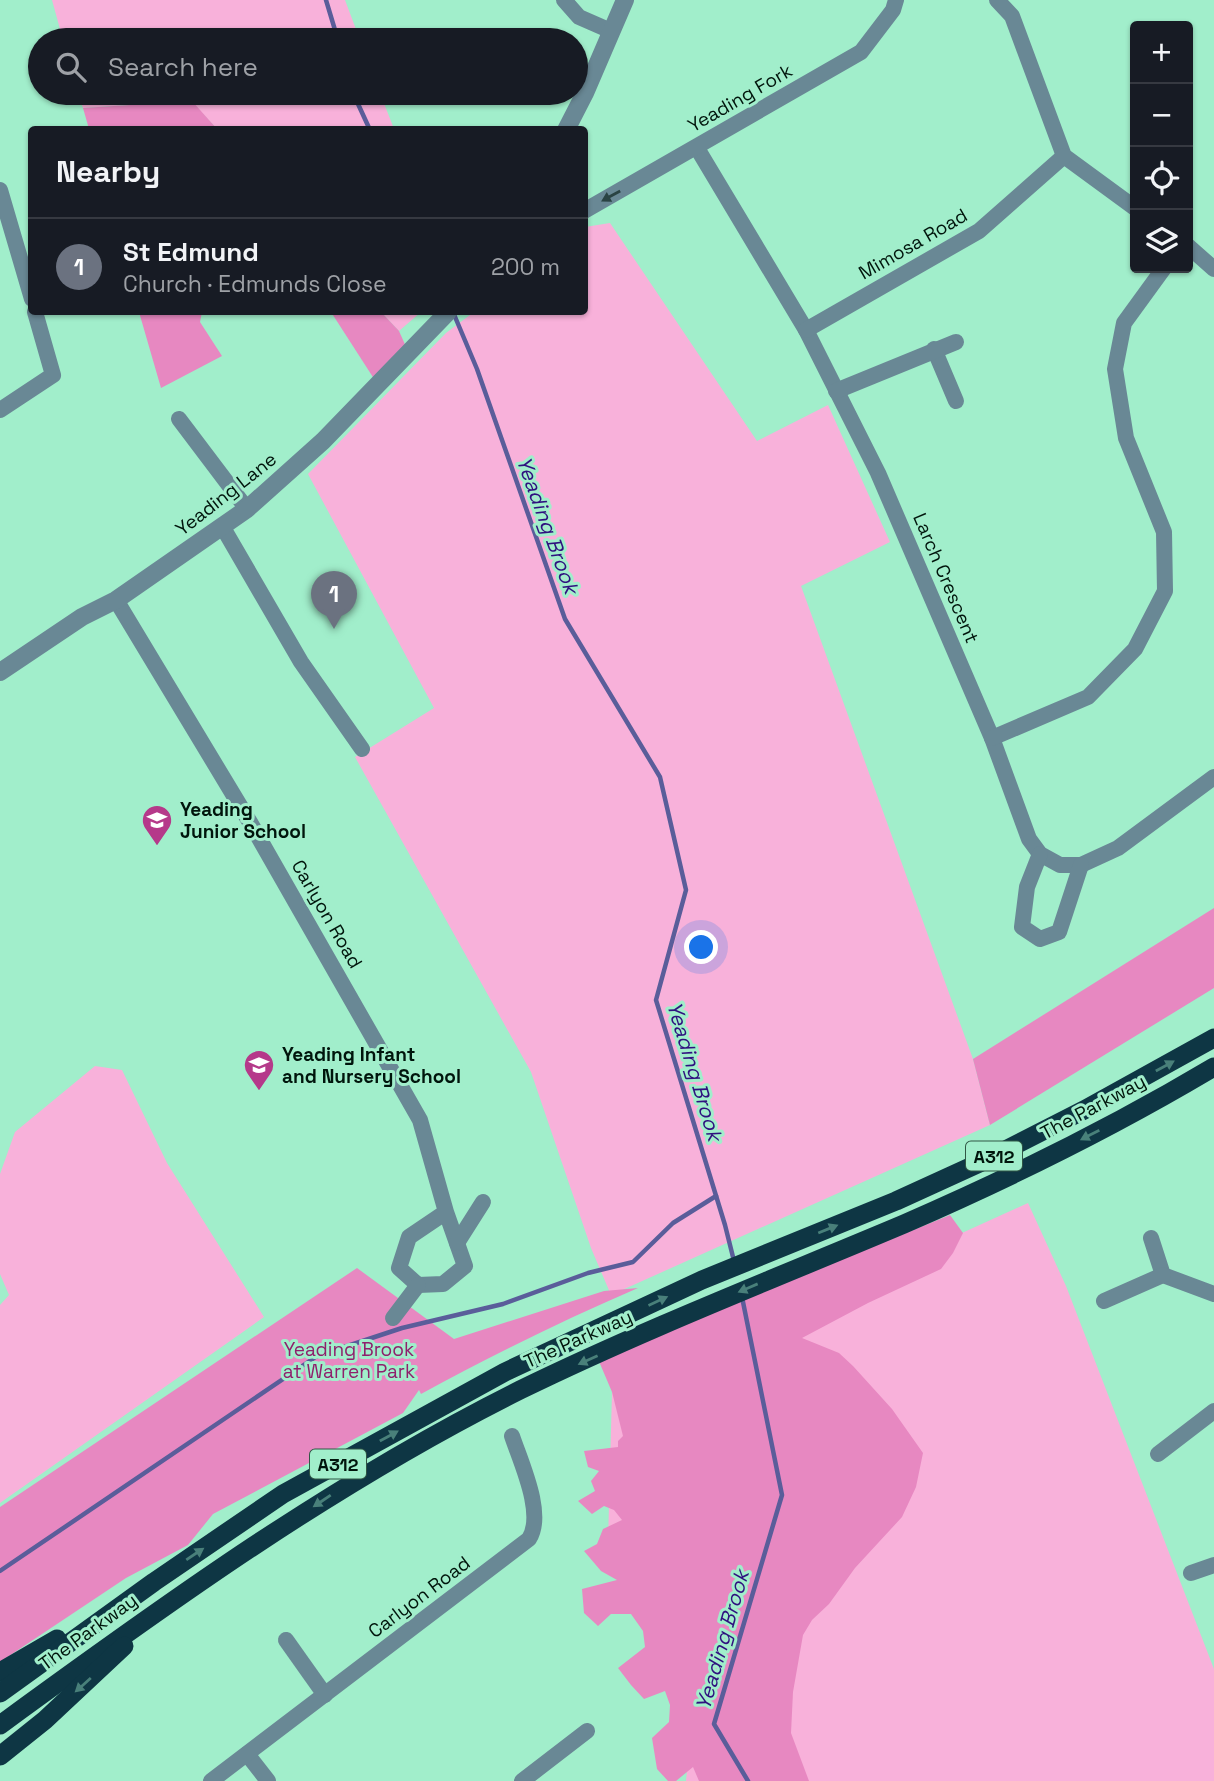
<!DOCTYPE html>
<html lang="en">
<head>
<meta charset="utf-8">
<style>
  :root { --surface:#171b24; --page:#242831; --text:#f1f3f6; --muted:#9ea1a6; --line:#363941; --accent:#ea580c }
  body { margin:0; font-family:"Space Grotesk",sans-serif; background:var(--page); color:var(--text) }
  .controls { position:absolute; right:21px; top:21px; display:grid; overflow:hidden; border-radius:7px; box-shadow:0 2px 5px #0004 }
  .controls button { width:63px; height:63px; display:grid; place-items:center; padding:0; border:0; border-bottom:2px solid var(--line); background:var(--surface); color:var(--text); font:35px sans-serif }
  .you { position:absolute; left:702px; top:948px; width:24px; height:24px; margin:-18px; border:5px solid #fff; border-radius:50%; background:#1a73e8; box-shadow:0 0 0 10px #1a73e833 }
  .badge { display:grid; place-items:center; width:46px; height:46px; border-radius:50%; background:var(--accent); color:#fff; font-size:23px; font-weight:700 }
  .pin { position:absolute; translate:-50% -58px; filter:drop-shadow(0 2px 4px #0008) }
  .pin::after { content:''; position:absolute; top:37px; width:24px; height:21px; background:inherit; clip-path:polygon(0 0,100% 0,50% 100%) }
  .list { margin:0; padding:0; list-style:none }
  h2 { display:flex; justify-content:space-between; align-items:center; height:91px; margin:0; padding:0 28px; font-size:30px }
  h2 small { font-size:23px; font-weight:400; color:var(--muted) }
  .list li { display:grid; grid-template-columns:46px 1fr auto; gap:21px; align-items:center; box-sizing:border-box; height:98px; padding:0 28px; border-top:2px solid var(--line) }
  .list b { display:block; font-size:26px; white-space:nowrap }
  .list p { margin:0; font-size:23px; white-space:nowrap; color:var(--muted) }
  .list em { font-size:23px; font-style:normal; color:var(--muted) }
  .icon { flex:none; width:38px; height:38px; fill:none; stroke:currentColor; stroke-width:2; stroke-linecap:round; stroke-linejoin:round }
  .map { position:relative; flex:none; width:1214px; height:1781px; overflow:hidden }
  .search { position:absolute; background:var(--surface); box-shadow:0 2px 5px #0004; left:28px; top:28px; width:560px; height:77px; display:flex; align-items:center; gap:18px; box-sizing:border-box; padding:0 24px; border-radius:38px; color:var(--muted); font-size:26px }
  .panel { position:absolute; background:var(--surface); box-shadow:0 2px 5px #0004; left:28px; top:126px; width:560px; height:189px; border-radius:7px }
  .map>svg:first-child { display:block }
  .green { fill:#f8b1da }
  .forest { fill:#e788c1 }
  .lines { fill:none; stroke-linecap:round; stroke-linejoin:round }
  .stream { stroke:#5a5d9a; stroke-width:4.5 }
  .minor { stroke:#698895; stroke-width:16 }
  .tertiary { stroke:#698895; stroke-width:18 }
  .trunk { stroke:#0e3644; stroke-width:19 }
  .oneway { fill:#2a4343 }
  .oneway2 { fill:#49807a }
  .labels { text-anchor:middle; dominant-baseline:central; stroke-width:6; stroke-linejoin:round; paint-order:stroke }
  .shield { fill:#a1eecb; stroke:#305645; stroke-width:2 }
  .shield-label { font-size:18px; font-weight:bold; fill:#00150c }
  .street-label { font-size:19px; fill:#00150c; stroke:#a1eecb }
  .poi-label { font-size:19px; font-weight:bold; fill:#00150c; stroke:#a1eecb; text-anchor:start }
  .park-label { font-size:19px; fill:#8f206c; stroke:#a1eecb }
  .water-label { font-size:21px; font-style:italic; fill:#2f117f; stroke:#a1eecb }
</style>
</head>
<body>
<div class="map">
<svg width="1214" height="1781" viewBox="0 0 1214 1781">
  <rect width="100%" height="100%" fill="#a1eecb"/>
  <g class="green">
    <polygon points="52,0 345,0 360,40 63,40"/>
    <polygon points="78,93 380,93 394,129 217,129 191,101 83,108"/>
    <polygon points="610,223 757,441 828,405 890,542 801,586 973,1059 990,1125 611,1295 591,1248 531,1072 355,757 434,708 308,474 446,333 474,312 584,312 585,227"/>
    <polygon points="381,312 421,312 399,331"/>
    <polygon points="95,1066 122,1070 167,1163 264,1317 0,1503 0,1305 9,1295 0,1274 0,1174 15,1132"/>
    <polygon points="1028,1203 1066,1286 1214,1669 1214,1781 686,1781 691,1726 608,1543 612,1392"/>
  </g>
  <g class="forest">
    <polygon points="192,101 217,129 89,129 83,108"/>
    <polygon points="139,312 202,312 200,322 222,356 161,388"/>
    <polygon points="331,312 381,312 399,331 407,349 378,385"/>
    <polygon points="1214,908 1214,988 990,1125 973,1059"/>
    <polygon points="950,1215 963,1233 953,1253 941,1269 868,1303 802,1338 839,1353 853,1366 892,1409 923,1453 916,1487 902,1517 855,1568 829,1604 812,1620 803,1635 793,1692 791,1733 809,1781 699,1781 693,1767 676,1781 668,1781 657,1769 652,1738 669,1722 670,1705 665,1691 644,1699 631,1685 618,1668 645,1647 643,1631 631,1614 611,1614 598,1626 584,1613 582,1589 617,1580 601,1571 584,1551 597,1544 603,1529 622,1520 614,1510 604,1506 592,1514 578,1501 595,1491 591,1481 599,1471 588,1467 584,1451 618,1447 618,1441 623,1436 612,1392 598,1359"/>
    <path d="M357,1268L454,1339L604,1291L638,1288C564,1320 492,1355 421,1394L419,1390L403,1413L213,1514L188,1545L126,1578L0,1662V1507Z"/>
  </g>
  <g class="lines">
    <g class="stream">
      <polyline points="326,0 338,40"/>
      <polyline points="353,93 370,130"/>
      <polyline points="453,312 477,369 565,619 660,777 686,890 656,1000 725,1225 734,1261"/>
      <polyline points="742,1297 782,1495 714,1724 748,1781"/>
      <polyline points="0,1571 317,1356 402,1328 503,1304 588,1273 633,1262 673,1223 716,1196"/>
    </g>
    <g class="minor">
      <polyline points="564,0 579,17 611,31"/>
      <polyline points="997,0 1012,16 1064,156 1135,208"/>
      <polyline points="697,148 806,330 878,473 992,738 1029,839 1040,854 1060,865 1081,865 1118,848 1214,777"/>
      <polyline points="0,190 32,299"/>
      <polyline points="584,211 861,52 893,10 896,0"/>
      <polyline points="1188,246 1214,269"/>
      <polyline points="806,330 979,231 1064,156"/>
      <polyline points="934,349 956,401"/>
      <polyline points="836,391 956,342"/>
      <polyline points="0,410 53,375 35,312"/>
      <polyline points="179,419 247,509"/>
      <polyline points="222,526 301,662 362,749"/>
      <polyline points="116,600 251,824 420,1120 446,1212 465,1266 443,1284 418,1285 399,1268 409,1237 446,1212"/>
      <polyline points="992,738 1088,697 1135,649 1165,591 1164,532 1126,438 1115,369 1124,323 1164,268"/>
      <polyline points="1040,854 1027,887 1022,927 1040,939 1059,932 1081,865"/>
      <polyline points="1151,1238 1163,1275 1214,1294"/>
      <polyline points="457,1243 483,1202"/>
      <polyline points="1104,1301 1163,1275"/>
      <polyline points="393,1318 418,1285"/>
      <polyline points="1158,1454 1214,1411"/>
      <polyline points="1191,1573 1214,1565"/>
      <polyline points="286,1640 325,1695"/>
      <polyline points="247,1754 268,1781"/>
      <path d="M211,1781L529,1539C545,1514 521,1463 512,1436"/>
      <polyline points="522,1781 587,1731"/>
    </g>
    <g class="tertiary">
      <polyline points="566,130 585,93 625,0"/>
      <polyline points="0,672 82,617 116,600 247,509 323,441 448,312"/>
    </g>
    <g class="trunk">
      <polyline points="0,1672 57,1639"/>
      <polyline points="0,1693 154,1582 283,1494 505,1372 702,1280 896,1201 988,1159 1084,1110 1214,1038"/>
      <path d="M0,1725C167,1603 335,1482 520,1390C645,1329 776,1278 904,1224C1010,1178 1115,1126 1214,1067"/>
      <polyline points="0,1756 45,1720 124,1646"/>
    </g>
  </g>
  <defs><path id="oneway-solid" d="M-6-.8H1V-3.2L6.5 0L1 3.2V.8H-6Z" transform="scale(1.75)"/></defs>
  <use class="oneway" href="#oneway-solid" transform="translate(611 196) rotate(151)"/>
  <g class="oneway2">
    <use href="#oneway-solid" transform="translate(1165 1066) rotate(-29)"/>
    <use href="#oneway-solid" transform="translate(1090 1135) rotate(153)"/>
    <use href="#oneway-solid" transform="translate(828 1229) rotate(-22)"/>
    <use href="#oneway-solid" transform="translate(748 1288) rotate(157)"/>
    <use href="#oneway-solid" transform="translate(658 1301) rotate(-25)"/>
    <use href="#oneway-solid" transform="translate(588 1360) rotate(156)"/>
    <use href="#oneway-solid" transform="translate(389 1436) rotate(-29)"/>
    <use href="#oneway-solid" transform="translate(322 1501) rotate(146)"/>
    <use href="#oneway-solid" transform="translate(195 1554) rotate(-34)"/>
    <use href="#oneway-solid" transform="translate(83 1685) rotate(138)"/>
  </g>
  <defs>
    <g id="school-pin" transform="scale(1.575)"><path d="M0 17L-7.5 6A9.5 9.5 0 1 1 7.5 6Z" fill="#b5398a" stroke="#a1eecb"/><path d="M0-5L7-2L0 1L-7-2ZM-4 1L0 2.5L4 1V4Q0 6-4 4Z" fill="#fff"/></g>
  </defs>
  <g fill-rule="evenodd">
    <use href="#school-pin" x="157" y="820"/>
    <use href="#school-pin" x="259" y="1065"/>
  </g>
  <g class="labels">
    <g class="shield">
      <rect x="966" y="1141.5" width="56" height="29" rx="5"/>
      <rect x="310" y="1449.5" width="56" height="29" rx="5"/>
    </g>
    <g class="shield-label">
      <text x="994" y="1156">A312</text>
      <text x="338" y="1464">A312</text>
    </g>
    <g class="street-label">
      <text transform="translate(740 98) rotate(-30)">Yeading Fork</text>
      <text transform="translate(913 244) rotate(-30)">Mimosa Road</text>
      <text transform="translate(226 494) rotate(-38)">Yeading Lane</text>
      <text transform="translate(946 578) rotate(67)">Larch Crescent</text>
      <text transform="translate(327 914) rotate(60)">Carlyon Road</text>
      <text transform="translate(1093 1107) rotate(-28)">The Parkway</text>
      <text transform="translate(578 1339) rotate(-24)">The Parkway</text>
      <text transform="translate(419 1597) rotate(-37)">Carlyon Road</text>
      <text transform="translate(88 1632) rotate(-36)">The Parkway</text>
    </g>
    <g class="poi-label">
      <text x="180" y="809">Yeading<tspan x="180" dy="22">Junior School</tspan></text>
      <text x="282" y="1054">Yeading Infant<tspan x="282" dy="22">and Nursery School</tspan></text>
    </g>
    <g class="park-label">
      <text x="349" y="1349">Yeading Brook<tspan x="349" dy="22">at Warren Park</tspan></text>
    </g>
    <g class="water-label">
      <text transform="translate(548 525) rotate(70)">Yeading Brook</text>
      <text transform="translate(695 1071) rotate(73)">Yeading Brook</text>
      <text transform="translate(722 1640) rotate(-74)">Yeading Brook</text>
    </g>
  </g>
</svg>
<div class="controls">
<button>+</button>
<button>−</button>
<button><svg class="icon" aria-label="locate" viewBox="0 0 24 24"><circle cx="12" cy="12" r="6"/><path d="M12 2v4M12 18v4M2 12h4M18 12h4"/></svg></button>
<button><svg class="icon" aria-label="layers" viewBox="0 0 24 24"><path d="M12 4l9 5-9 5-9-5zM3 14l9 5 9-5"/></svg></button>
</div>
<div class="you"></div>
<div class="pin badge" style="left:334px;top:629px;background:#6b7280">1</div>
<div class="search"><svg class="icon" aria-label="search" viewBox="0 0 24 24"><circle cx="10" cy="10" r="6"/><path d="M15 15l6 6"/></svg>Search here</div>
<section class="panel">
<h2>Nearby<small></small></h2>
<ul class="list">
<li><span class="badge" style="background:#6b7280">1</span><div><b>St Edmund</b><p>Church · Edmunds Close</p></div><em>200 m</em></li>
</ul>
</section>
</div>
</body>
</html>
